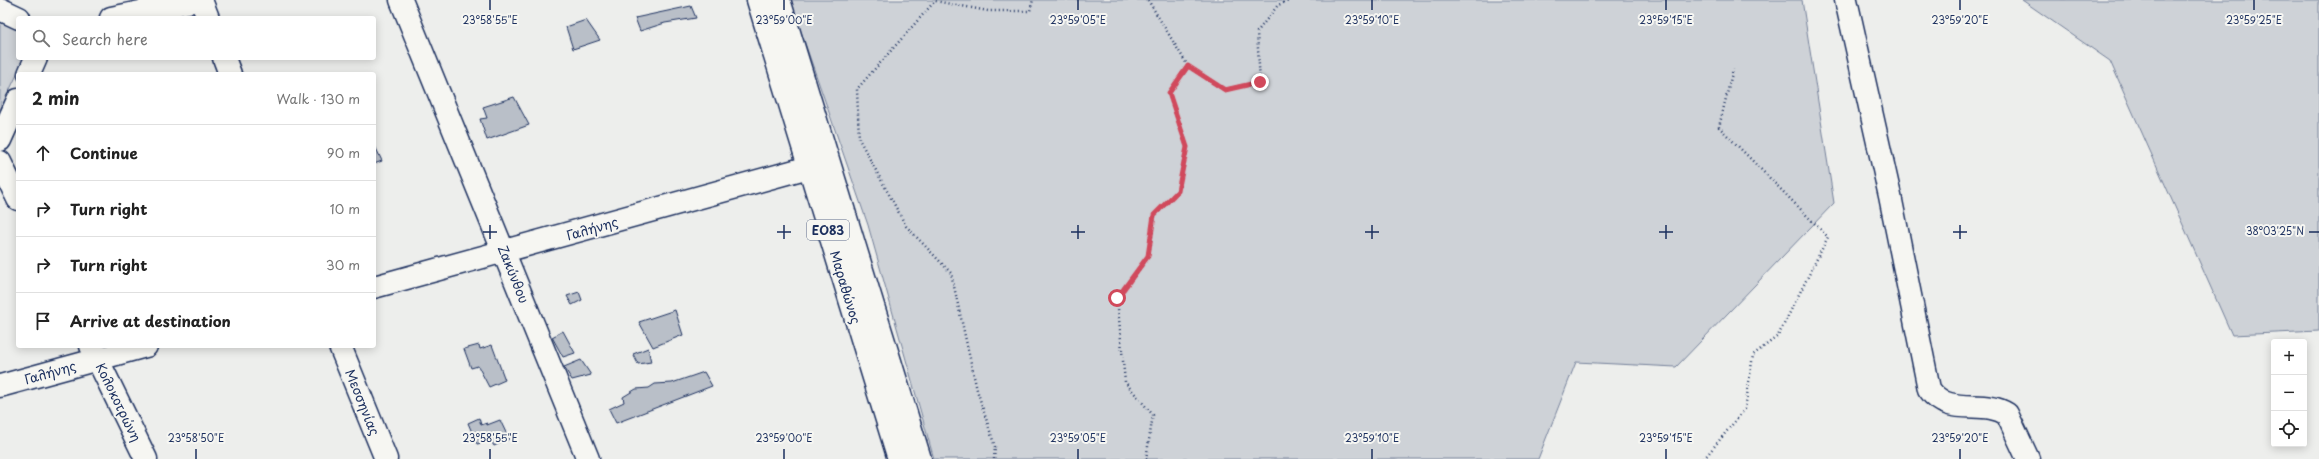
<!DOCTYPE html>
<html lang="en">
<head>
<meta charset="utf-8">
<style>
  :root { --surface:#fff; --page:#f2f2f2; --text:#222; --muted:#767676; --line:#e0e0e0 }
  body { margin:0; font-family:"Playpen Sans",sans-serif; background:var(--page); color:var(--text) }
  .controls { position:absolute; right:12px; bottom:12px; display:grid; overflow:hidden; border-radius:4px; box-shadow:0 2px 10px #0003 }
  .controls button { width:36px; height:36px; display:grid; place-items:center; padding:0; border:0; border-bottom:1px solid var(--line); background:var(--surface); color:var(--text); font:20px sans-serif }
  .stop { position:absolute; width:12px; height:12px; margin:-9px; border:3px solid #d1495b; border-radius:50%; background:#fff }
  .stop.end { background:#d1495b; border-color:#fff; box-shadow:0 1px 4px #0008 }
  .list { margin:0; padding:0; list-style:none }
  h2 { display:flex; justify-content:space-between; align-items:center; height:52px; margin:0; padding:0 16px; font-size:17px }
  h2 small { font-size:13px; font-weight:400; color:var(--muted) }
  .list li { display:grid; grid-template-columns:26px 1fr auto; gap:12px; align-items:center; box-sizing:border-box; height:56px; padding:0 16px; border-top:1px solid var(--line) }
  .list b { display:block; font-size:15px; white-space:nowrap }
  .list em { font-size:13px; font-style:normal; color:var(--muted) }
  .icon { flex:none; width:22px; height:22px; fill:none; stroke:currentColor; stroke-width:2; stroke-linecap:round; stroke-linejoin:round }
  .map { position:relative; flex:none; width:2319px; height:459px; overflow:hidden }
  .search { position:absolute; background:var(--surface); box-shadow:0 2px 10px #0003; left:16px; top:16px; width:360px; height:44px; display:flex; align-items:center; gap:10px; box-sizing:border-box; padding:0 14px; border-radius:4px; color:var(--muted); font-size:15px }
  .panel { position:absolute; background:var(--surface); box-shadow:0 2px 10px #0003; left:16px; top:72px; width:360px; height:276px; border-radius:4px }
  .map>svg:first-child { display:block }
  .green { fill:#ced2d7; stroke:#74809a }
  .building { fill:#b9bfc8; stroke:#1b2f5e }
  .lines { fill:none; stroke-linecap:round; stroke-linejoin:round }
  .minor-casing { stroke:#1b2f5e; stroke-width:25 }
  .major-casing { stroke:#1b2f5e; stroke-width:25 }
  .path { stroke:#1b2f5e; stroke-width:2.5; stroke-dasharray:1 3; stroke-linecap:butt }
  .minor { stroke:#f6f6f2; stroke-width:22 }
  .major { stroke:#f6f6f2; stroke-width:22 }
  .route { stroke:#d1495b; stroke-width:5 }
  .ticks { fill:none; stroke:#1b2f5e; stroke-width:1.5 }
  .labels { text-anchor:middle; dominant-baseline:central; stroke-width:4; stroke-linejoin:round; paint-order:stroke }
  .shield { fill:#f6f6f2; stroke:#5d6b8a; stroke-width:1 }
  .shield-label { font-size:12px; font-weight:bold; fill:#1b2f5e }
  .street-label { font-size:13px; fill:#1b2f5e; stroke:#f6f6f2 }
  .ticks-label { font-size:10px; text-anchor:middle; fill:#1b2f5e; stroke:#f6f6f2; stroke-width:4; stroke-linejoin:round; paint-order:stroke }
</style>
</head>
<body>
<div class="map">
<svg width="2319" height="459" viewBox="0 0 2319 459">
  <rect width="100%" height="100%" fill="#edeeec"/>
  <filter id="ink" filterUnits="userSpaceOnUse"><feTurbulence type="fractalNoise" baseFrequency=".025" numOctaves="2"/><feDisplacementMap in="SourceGraphic" scale="8" xChannelSelector="R" yChannelSelector="G"/><feConvolveMatrix kernelMatrix="1 2 1 2 8 2 1 2 1" color-interpolation-filters="sRGB"/></filter>
  <g filter="url(#ink)">
    <g class="green">
      <polygon points="790,0 1802,0 1834,203 1676,367 1576,362 1538,459 934,459 868,225"/>
      <polygon points="2022,0 2319,0 2319,331 2232,335 2110,61"/>
      <polygon points="0,22 18,30 18,58 25,58 0,110"/>
    </g>
    <g class="building">
      <polygon points="691,6 696,18 665,23 640,31 635,18"/>
      <polygon points="586,20 600,40 573,49 566,27"/>
      <polygon points="514,97 529,125 487,140 480,119 487,118 483,107"/>
      <polygon points="374,144 382,161 374,164"/>
      <polygon points="579,292 582,300 572,305 567,296"/>
      <polygon points="675,310 683,335 653,347 639,322"/>
      <polygon points="563,331 575,353 563,357 552,337"/>
      <polygon points="479,345 480,349 492,345 505,380 489,387 478,366 471,368 464,349"/>
      <polygon points="648,348 651,362 638,364 633,354"/>
      <polygon points="581,360 591,375 572,380 564,367"/>
      <polygon points="704,372 712,386 616,423 609,409 624,402 623,397 636,389 649,388 655,384 672,383"/>
      <polygon points="479,418 481,425 487,423 487,425 500,420 509,439 494,446 491,441 477,444 468,423"/>
    </g>
    <g class="lines">
      <g class="minor-casing">
        <g id="minor">
          <polyline points="201,0 208,18"/>
          <polyline points="401,0 588,459"/>
          <path d="M1846,0L1890,196L1929,389C1948,418 1983,398 2007,414L2028,459"/>
          <polyline points="0,9 19,18"/>
          <polyline points="111,18 198,0"/>
          <polyline points="224,58 230,74"/>
          <polyline points="29,74 36,58"/>
          <polyline points="0,140 18,100"/>
          <polyline points="0,162 18,199"/>
          <polyline points="374,287 809,167"/>
          <polyline points="91,346 146,459"/>
          <polyline points="340,346 386,459"/>
          <polyline points="0,386 146,346"/>
        </g>
      </g>
      <g class="major-casing">
        <g id="major">
          <polyline points="758,0 899,459"/>
          <polyline points="779,0 920,459"/>
        </g>
      </g>
      <g class="path">
        <polyline points="1148,0 1188,66"/>
        <polyline points="994,459 995,447 977,390 951,273 906,226 859,139 857,89 935,1 988,11 1030,11 1033,0"/>
        <polyline points="1146,459 1153,415 1125,382 1117,298 1148,257 1155,215 1178,191 1187,147 1169,93 1188,66 1225,90 1260,82 1257,32 1278,5 1291,0"/>
        <polyline points="1704,459 1745,409 1753,355 1778,336 1828,237 1719,127 1733,69"/>
      </g>
      <use href="#minor" class="minor"/>
      <use href="#major" class="major"/>
    </g>
  </g>
  <g class="lines" filter="url(#ink)">
    <polyline class="route" points="1117,298 1148,256 1154,215 1178,191 1187,147 1169,93 1188,66 1225,90 1260,82"/>
  </g>
  <path class="ticks" d="M490,0V10M784,0V10M1078,0V10M1372,0V10M1666,0V10M1960,0V10M2254,0V10M490,225V239M784,225V239M1078,225V239M1372,225V239M1666,225V239M1960,225V239M483,232H497M777,232H791M1071,232H1085M1365,232H1379M1659,232H1673M1953,232H1967M2309,232H2319M196,449V459M490,449V459M784,449V459M1078,449V459M1372,449V459M1666,449V459M1960,449V459"/>
  <g class="labels">
    <rect class="shield" x="807" y="220" width="42" height="20" rx="3"/>
    <g class="shield-label">
      <text x="828" y="230">ΕΟ83</text>
    </g>
    <g class="street-label">
      <text transform="translate(592 228) rotate(-16)">Γαλήνης</text>
      <text transform="translate(514 274) rotate(68)">Ζακύνθου</text>
      <text transform="translate(846 287) rotate(73)">Μαραθώνος</text>
      <text transform="translate(50 372) rotate(-16)">Γαλήνης</text>
      <text transform="translate(119 402) rotate(64)">Κολοκοτρώνη</text>
      <text transform="translate(363 402) rotate(68)">Μεσσηνίας</text>
    </g>
  </g>
  <g class="ticks-label">
    <text x="490" y="24">23°58'55"E</text>
    <text x="784" y="24">23°59'00"E</text>
    <text x="1078" y="24">23°59'05"E</text>
    <text x="1372" y="24">23°59'10"E</text>
    <text x="1666" y="24">23°59'15"E</text>
    <text x="1960" y="24">23°59'20"E</text>
    <text x="2254" y="24">23°59'25"E</text>
    <text x="2275" y="235">38°03'25"N</text>
    <text x="196" y="442">23°58'50"E</text>
    <text x="490" y="442">23°58'55"E</text>
    <text x="784" y="442">23°59'00"E</text>
    <text x="1078" y="442">23°59'05"E</text>
    <text x="1372" y="442">23°59'10"E</text>
    <text x="1666" y="442">23°59'15"E</text>
    <text x="1960" y="442">23°59'20"E</text>
  </g>
</svg>
<div class="controls">
<button>+</button>
<button>−</button>
<button><svg class="icon" aria-label="locate" viewBox="0 0 24 24"><circle cx="12" cy="12" r="6"/><path d="M12 2v4M12 18v4M2 12h4M18 12h4"/></svg></button>
</div>
<div class="stop" style="left:1117px;top:298px"></div>
<div class="stop end" style="left:1260px;top:82px"></div>
<div class="search"><svg class="icon" aria-label="search" viewBox="0 0 24 24"><circle cx="10" cy="10" r="6"/><path d="M15 15l6 6"/></svg>Search here</div>
<section class="panel">
<h2>2 min<small>Walk · 130 m</small></h2>
<ul class="list">
<li><svg class="icon" aria-label="ahead" viewBox="0 0 24 24"><path d="M12 20V5M6 11l6-6 6 6"/></svg><div><b>Continue</b></div><em>90 m</em></li>
<li><svg class="icon" aria-label="right" viewBox="0 0 24 24"><path d="M7 20v-9h11M14 6l5 5-5 5"/></svg><div><b>Turn right</b></div><em>10 m</em></li>
<li><svg class="icon" aria-label="right" viewBox="0 0 24 24"><path d="M7 20v-9h11M14 6l5 5-5 5"/></svg><div><b>Turn right</b></div><em>30 m</em></li>
<li><svg class="icon" aria-label="arrive" viewBox="0 0 24 24"><path d="M6 21V4h12l-3 4 3 4H6"/></svg><div><b>Arrive at destination</b></div></li>
</ul>
</section>
</div>
</body>
</html>
